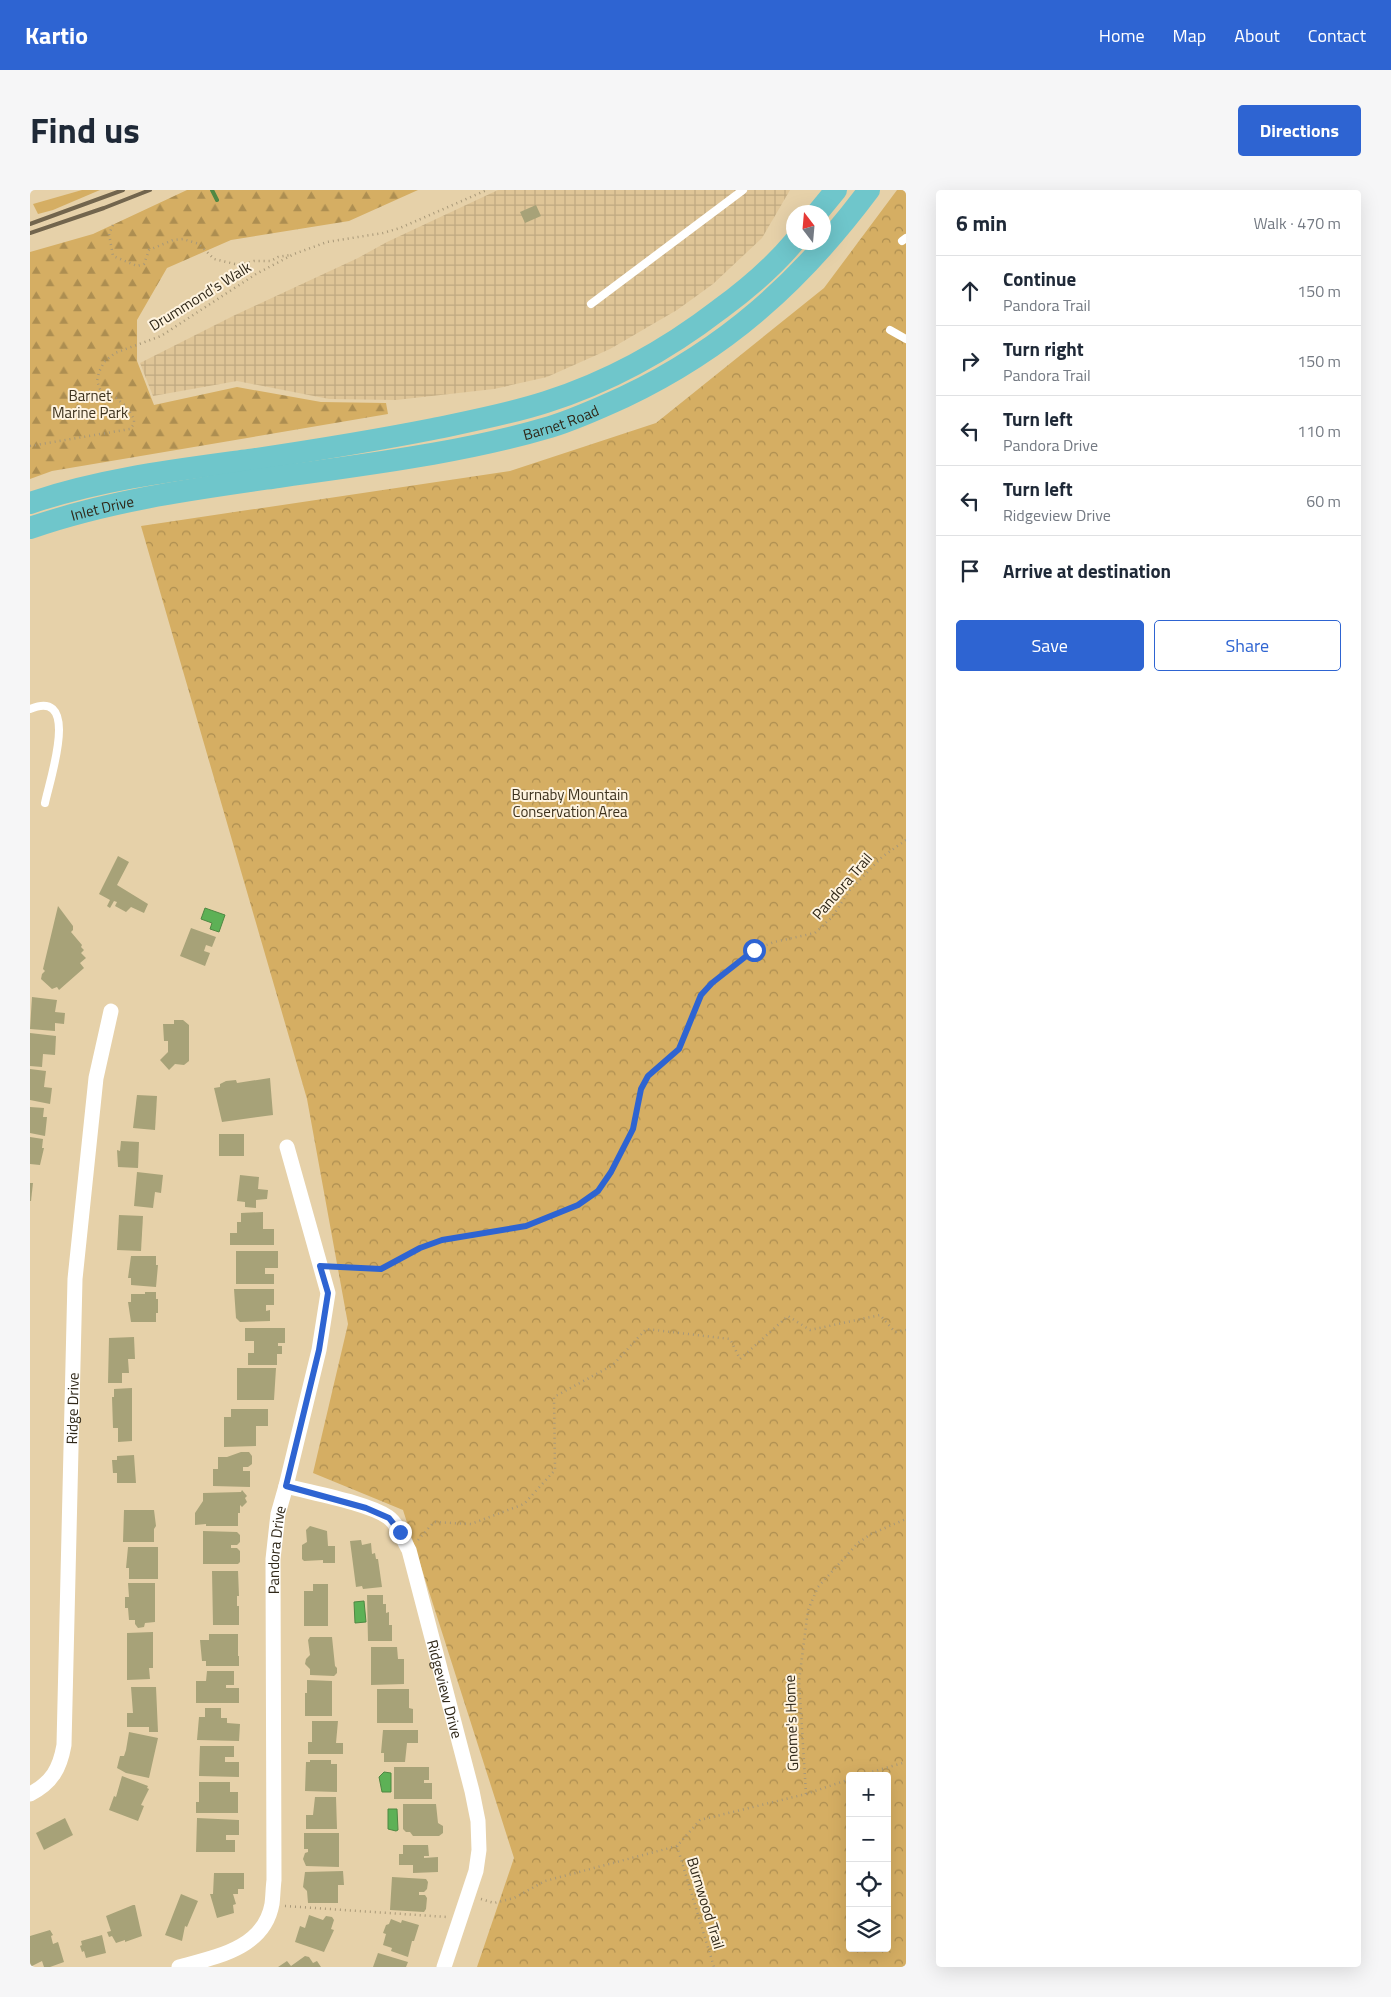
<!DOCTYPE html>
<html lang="en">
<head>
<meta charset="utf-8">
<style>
  :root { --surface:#fff; --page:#f6f6f7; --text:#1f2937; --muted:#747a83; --line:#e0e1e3; --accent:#2e64d2 }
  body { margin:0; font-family:"Titillium Web",sans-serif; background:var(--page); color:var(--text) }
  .controls { position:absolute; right:15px; bottom:15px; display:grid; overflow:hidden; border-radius:5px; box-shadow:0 5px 20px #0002 }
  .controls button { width:45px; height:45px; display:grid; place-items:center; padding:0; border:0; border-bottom:1px solid var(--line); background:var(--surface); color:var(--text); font:25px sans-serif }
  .compass { position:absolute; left:756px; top:15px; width:45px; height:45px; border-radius:50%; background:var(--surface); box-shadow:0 5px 20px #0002; rotate:344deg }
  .stop { position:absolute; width:15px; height:15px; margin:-11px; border:4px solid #2e64d2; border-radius:50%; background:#fff }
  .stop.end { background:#2e64d2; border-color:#fff; box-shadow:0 1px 5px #0008 }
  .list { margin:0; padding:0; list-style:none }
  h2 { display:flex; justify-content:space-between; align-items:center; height:65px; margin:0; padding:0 20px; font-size:21px }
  h2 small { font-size:16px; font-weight:400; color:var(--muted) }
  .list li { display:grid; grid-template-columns:32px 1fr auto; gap:15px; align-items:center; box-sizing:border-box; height:70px; padding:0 20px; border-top:1px solid var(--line) }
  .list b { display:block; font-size:19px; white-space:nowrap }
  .list p { margin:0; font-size:16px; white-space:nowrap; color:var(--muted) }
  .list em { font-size:16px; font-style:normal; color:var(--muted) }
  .actions { display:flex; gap:10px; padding:15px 20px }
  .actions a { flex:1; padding:11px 0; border:1px solid var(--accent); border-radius:5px; text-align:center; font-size:18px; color:var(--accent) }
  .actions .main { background:var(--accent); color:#fff }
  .icon { flex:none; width:28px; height:28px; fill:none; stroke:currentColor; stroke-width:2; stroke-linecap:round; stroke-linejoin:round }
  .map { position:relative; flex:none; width:876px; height:1777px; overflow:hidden; border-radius:5px }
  header { display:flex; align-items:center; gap:30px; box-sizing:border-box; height:70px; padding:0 25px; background:var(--accent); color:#fff }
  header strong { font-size:24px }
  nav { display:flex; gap:28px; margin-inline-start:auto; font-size:18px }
  .intro { display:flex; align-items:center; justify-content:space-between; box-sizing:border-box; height:120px; padding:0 30px }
  h1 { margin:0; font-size:35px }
  .button { padding:12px 22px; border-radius:5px; background:var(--accent); color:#fff; font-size:18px; font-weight:700 }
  main { display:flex; gap:30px; padding:0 30px }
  aside { flex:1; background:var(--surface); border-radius:5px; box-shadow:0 5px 20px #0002 }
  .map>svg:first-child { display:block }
  .industrial { fill:url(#industrial-grid) }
  .grass { fill:#d5ae63 }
  .forest { fill:url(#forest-firs) }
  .park { fill:url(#park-crowns); fill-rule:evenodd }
  .water { fill:#5db156; stroke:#4f8843 }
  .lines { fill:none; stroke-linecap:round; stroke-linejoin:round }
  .stream { stroke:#4f8843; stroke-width:4 }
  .building { fill:#a7a278 }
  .path { stroke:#a89878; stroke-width:2.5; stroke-dasharray:1 4; stroke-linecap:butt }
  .lane { stroke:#fff; stroke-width:8 }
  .street { stroke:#fff; stroke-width:15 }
  .primary { stroke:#6fc6cb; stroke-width:22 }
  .rail { stroke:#72654d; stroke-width:4 }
  .route { stroke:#2e64d2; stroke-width:6 }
  .labels { text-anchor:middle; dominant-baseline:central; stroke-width:4; stroke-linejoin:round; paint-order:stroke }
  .street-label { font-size:15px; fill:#2f2718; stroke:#fef3df }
  .park-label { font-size:15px; fill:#3d321e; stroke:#fef3df }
</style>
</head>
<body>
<header>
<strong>Kartio</strong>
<nav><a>Home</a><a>Map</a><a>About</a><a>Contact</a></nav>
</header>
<div class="intro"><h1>Find us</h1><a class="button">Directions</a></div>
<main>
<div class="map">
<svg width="876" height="1777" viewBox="0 0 876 1777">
  <defs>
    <pattern id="industrial-grid" width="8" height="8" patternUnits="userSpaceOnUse" patternTransform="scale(1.25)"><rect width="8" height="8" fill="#dfc597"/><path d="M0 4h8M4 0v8" fill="none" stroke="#c0a981"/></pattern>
    <pattern id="forest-firs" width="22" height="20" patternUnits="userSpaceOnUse" patternTransform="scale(1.25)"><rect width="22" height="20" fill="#d5ae63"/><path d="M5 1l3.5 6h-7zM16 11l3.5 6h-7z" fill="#ad8e51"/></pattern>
    <pattern id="park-crowns" width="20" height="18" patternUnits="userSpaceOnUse" patternTransform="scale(1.25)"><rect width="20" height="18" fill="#d5ae63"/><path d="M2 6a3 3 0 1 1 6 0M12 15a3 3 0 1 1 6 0" fill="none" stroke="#ad8e51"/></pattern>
  </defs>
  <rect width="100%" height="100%" fill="#e6d1a9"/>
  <polygon class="industrial" points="468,0 760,0 732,48 683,94 647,120 580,159 517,187 464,199 366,210 299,209 207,191 123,206 110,173 203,126 328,68 357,52"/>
  <polygon class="grass" points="52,0 70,0 23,20 8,24 3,14"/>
  <polygon class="forest" points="157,0 388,0 319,31 201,50 137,78 107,130 107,171 124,215 207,197 291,212 356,213 358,224 22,281 0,289 0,62 63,44"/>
  <path class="park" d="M867,0H876V1777H447L484,1668L373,1320L283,1283L318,1134L277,909L111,336L480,281L626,233L794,98ZM820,1586H857V1758H820Z"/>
  <g class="water">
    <polygon points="175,718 195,725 189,742 180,739 182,733 171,729"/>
    <polygon points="334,1411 336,1432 325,1433 324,1412"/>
    <polygon points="354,1582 361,1583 361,1602 352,1602 349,1587"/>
    <polygon points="358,1619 367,1619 368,1640 366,1641 358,1639"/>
  </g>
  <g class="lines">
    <polyline class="stream" points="182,0 187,10"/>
  </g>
  <g class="building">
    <polygon points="506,15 511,26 495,33 490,22"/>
    <polygon points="88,666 99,672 87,695 118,714 114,723 101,717 96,722 85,716 87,712 84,711 80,718 77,716 80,710 69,704"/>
    <polygon points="28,716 43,736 43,740 41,742 52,755 51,757 54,760 51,763 56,768 50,773 54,778 29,800 27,797 22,799 11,789 12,784 15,781 13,779"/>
    <polygon points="161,738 186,747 182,757 176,755 174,761 180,763 175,776 150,766"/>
    <polygon points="2,807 27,810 25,822 35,823 34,834 25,833 25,841 0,839"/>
    <polygon points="144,830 153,830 159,835 159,871 154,875 145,874 139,880 130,870 138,862 138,851 134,851 133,834 144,834"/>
    <polygon points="0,843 26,846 25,865 13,864 12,877 0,876"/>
    <polygon points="0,879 16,881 14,897 22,898 20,914 0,910"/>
    <polygon points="240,888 243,925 192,932 184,898 190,897 190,894 196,891 206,890 207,893"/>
    <polygon points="107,905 127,906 125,940 103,938"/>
    <polygon points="0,917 14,918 13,927 17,927 15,946 0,943"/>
    <rect x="189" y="944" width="25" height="22"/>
    <polygon points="0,947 13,949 12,958 14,958 10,975 0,974"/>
    <polygon points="91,951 109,952 108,978 88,977 87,960 90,961"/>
    <polygon points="107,982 133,985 131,1003 125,1002 123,1018 104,1016"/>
    <polygon points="210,985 229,987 228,999 238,1000 237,1009 226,1010 226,1018 215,1017 215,1012 207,1011"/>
    <polygon points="0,993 3,993 1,1011 0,1011"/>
    <polygon points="233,1022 233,1039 244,1039 244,1055 200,1055 200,1043 207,1043 207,1032 211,1032 211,1023"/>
    <polygon points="89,1025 113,1026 111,1061 87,1060"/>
    <polygon points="206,1061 248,1061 248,1078 235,1078 235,1084 244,1084 244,1094 206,1094"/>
    <polygon points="101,1066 126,1066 126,1075 128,1075 126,1097 101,1095 101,1088 98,1088"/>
    <polygon points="204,1099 244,1099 244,1115 236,1115 236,1121 240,1120 240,1131 210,1132 206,1128"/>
    <polygon points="115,1102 126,1102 126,1109 128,1109 128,1123 126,1123 126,1132 101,1132 98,1112 101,1112 101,1104 115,1104"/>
    <polygon points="215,1138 255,1138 255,1153 248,1153 248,1156 252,1156 252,1164 247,1164 247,1175 218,1175 218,1163 224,1163 224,1151 215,1151"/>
    <polygon points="104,1147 105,1169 98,1169 99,1183 92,1183 92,1193 78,1193 79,1148"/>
    <polygon points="207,1178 246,1178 244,1210 207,1210"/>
    <polygon points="102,1198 102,1251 88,1252 88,1238 83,1238 82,1207 84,1207 84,1199"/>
    <polygon points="201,1219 238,1219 238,1236 226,1236 226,1256 194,1257 194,1227 201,1227"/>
    <polygon points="211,1262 219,1262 222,1266 222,1274 218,1277 213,1277 213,1281 220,1281 220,1297 183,1296 183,1279 188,1279 188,1267 197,1267"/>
    <polygon points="104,1265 106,1293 87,1293 87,1283 83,1283 82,1270 87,1270 87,1266"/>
    <polygon points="212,1300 217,1306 215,1308 217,1312 212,1317 210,1315 210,1323 208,1323 208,1336 176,1336 176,1334 165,1335 165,1323 173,1311 173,1303 211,1302"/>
    <polygon points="94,1320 124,1320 126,1336 124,1339 124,1352 93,1352"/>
    <polygon points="280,1336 297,1341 298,1356 305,1356 305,1373 293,1373 293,1370 274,1371 272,1369 272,1355 277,1352 276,1340"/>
    <polygon points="173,1341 207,1342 210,1345 210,1352 207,1355 201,1355 201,1358 207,1358 210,1361 210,1372 208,1374 173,1374"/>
    <polygon points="331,1350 332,1355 341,1353 342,1364 345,1363 346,1369 348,1369 352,1397 333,1399 332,1396 326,1397 320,1351"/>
    <polygon points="98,1357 128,1357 128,1389 99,1389 99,1378 96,1378"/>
    <polygon points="182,1381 208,1381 209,1406 207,1406 207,1416 209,1416 209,1435 183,1435"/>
    <polygon points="98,1393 125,1393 125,1432 115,1433 114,1437 108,1438 105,1434 105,1430 99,1430 98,1418 95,1418 95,1407 99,1407"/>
    <polygon points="283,1394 298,1394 298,1436 274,1436 274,1401 283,1401"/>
    <polygon points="337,1405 353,1405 353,1414 356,1414 356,1423 359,1422 359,1435 362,1435 362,1451 338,1451"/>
    <polygon points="123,1442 123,1478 119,1478 120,1489 97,1490 97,1443"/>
    <polygon points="179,1444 208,1444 208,1466 209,1466 209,1476 176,1476 176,1471 172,1471 170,1450 179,1450"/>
    <polygon points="280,1447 302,1447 305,1476 307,1478 307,1483 304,1486 280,1485 280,1479 275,1474 276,1469 280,1465 278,1450"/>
    <polygon points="341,1457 367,1457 368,1469 374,1469 374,1494 341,1495"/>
    <polygon points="177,1481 204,1481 204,1495 196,1495 196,1498 209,1498 209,1513 166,1513 166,1491 176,1491"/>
    <polygon points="277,1490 302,1491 302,1526 275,1526 275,1503 277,1503"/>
    <polygon points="101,1497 126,1497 128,1542 119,1542 119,1537 97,1537 97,1523 103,1523"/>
    <polygon points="347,1499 379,1499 379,1518 383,1519 383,1533 347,1533"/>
    <polygon points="175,1518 191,1518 191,1528 197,1528 197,1533 210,1534 209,1551 167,1550 169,1527 175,1527"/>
    <polygon points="282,1531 308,1531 306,1553 313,1553 313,1564 278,1564 278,1552 282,1552"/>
    <polygon points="353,1540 388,1540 388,1553 377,1553 375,1572 354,1572 354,1563 351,1563"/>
    <polygon points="99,1542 128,1548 119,1588 96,1583 87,1578 90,1566 94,1566 96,1560"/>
    <polygon points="170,1556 204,1556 204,1567 195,1567 195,1572 209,1572 209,1587 169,1586"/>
    <polygon points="280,1570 301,1570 301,1574 307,1574 307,1602 275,1601 276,1572 280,1572"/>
    <polygon points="364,1577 399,1577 399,1590 394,1590 394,1593 402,1593 402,1609 364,1609"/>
    <polygon points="92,1586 118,1596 117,1598 119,1599 111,1615 114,1616 108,1631 79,1620 84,1606 86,1607"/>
    <polygon points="169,1592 200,1592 200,1602 208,1602 208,1623 166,1623 166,1612 169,1612"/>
    <polygon points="285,1607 306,1607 307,1639 276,1639 276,1625 283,1625"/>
    <polygon points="373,1614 406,1614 408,1633 413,1636 413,1643 409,1646 383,1646 380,1642 376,1642 373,1639"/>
    <polygon points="35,1628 43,1645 14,1660 6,1643"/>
    <polygon points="167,1628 209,1630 209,1645 196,1645 196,1650 205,1650 205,1662 166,1662"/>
    <polygon points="274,1643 309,1643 309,1677 276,1676 273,1669 275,1663 278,1662 278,1659 274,1659"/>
    <polygon points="373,1655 398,1655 399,1666 394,1666 394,1668 408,1667 408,1682 383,1683 383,1675 369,1675 369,1664 373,1664"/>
    <polygon points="313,1681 314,1695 308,1695 308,1713 278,1713 277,1701 273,1697 275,1682"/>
    <polygon points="184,1683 214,1683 214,1699 208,1699 208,1704 203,1704 206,1714 203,1715 204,1723 187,1728 180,1704 183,1704"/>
    <polygon points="362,1687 396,1689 398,1692 397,1699 394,1702 389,1702 389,1705 395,1705 397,1708 396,1719 394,1722 360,1720"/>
    <polygon points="151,1704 168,1711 157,1737 155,1736 152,1751 135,1745"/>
    <polygon points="103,1715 105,1715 112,1746 95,1752 95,1750 86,1753 82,1746 79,1747 77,1742 81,1741 76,1726"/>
    <polygon points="279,1725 293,1730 296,1726 302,1727 304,1730 301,1739 304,1740 294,1762 265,1752 270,1736 275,1738"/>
    <polygon points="361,1729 371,1733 372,1730 389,1735 384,1751 382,1751 378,1767 361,1761 362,1758 353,1755 356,1744 353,1743 356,1735 359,1734"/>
    <polygon points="20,1740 23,1745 21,1746 23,1754 28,1752 34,1772 20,1777 14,1777 12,1771 0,1777 0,1746"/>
    <polygon points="72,1745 76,1763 56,1768 54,1761 52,1762 50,1756 52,1755 51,1751"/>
    <polygon points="348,1763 378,1772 376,1777 343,1777"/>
    <polygon points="275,1766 279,1767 283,1773 287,1771 291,1777 248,1777 257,1771 261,1776"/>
  </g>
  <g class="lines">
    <g class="path">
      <polyline points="83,35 79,44 83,66 107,76 114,74 119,60 143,50 153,49 169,54 184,69 205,74 213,74 224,71 241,71 248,67 260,65"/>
      <polyline points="0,256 100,239 104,234 104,229 97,217 86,208 76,206 70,199 67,191 69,182 74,172 85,163 131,146 226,84 264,64 297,52 353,43 370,38 457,0"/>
      <polyline points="304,1077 351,1079 390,1059 412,1050 496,1036 548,1015 568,1001 581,982 603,939 611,899 618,886 649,859 671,805 681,793 724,760 744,752 785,743 802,727 820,700 852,667 876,650"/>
      <polyline points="388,1350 404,1332 441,1334 494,1314 525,1280 524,1207 583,1175 616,1139 700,1149 710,1169 758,1126 780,1140 850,1125 865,1142 876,1140"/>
      <polyline points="828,1586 876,1572"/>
      <polyline points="776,1604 769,1491 778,1420 788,1397 828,1353 841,1344 876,1329"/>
      <polyline points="647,1656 684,1777"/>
      <polyline points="451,1709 464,1713 484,1708 515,1691 647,1656 670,1630 776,1604 820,1589"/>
      <polyline points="255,1716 417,1727"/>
    </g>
    <g class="lane">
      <polyline points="872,51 876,48"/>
      <polyline points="561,114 713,0"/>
      <polyline points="860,140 876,149"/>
      <path d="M0,519C52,497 19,592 15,613"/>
    </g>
    <g class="street">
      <path id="s1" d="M256,1296C282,1303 338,1313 358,1327C368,1334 373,1350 379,1360L442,1601L448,1631L449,1660L446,1681L414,1777"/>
      <path id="s2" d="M0,1604C22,1593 30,1578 34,1555L45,1089L66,888L81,821"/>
      <path id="s3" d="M149,1777C185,1767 234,1759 242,1714C243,1706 243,1698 244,1690L243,1369L248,1324L256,1296L289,1160L298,1103L257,957"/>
    </g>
    <g class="primary">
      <polyline points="788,22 806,0"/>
      <path d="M0,313C70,289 145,280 219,270C280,261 342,251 403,239C441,231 479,224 516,212C579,192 638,159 690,119C716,100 743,77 764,52"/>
      <path id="s4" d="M0,338C81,310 164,299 248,287C339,274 432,263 520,237C546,229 570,218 594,207C697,158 771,91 839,0"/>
    </g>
    <g class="rail">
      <polyline points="0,34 93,0"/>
      <polyline points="0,43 74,18 120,0"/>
    </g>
  </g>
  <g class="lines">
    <polyline class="route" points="370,1342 359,1328 336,1318 256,1296 289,1160 298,1103 290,1076 351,1079 390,1058 412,1050 496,1036 548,1015 568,1001 581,982 603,939 611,899 618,886 649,859 671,805 682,793 724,760"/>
  </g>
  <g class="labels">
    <g class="street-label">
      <text transform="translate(170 106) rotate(-32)">Drummond's Walk</text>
      <text stroke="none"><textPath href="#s4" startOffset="542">Barnet Road</textPath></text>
      <text stroke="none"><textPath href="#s4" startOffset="75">Inlet Drive</textPath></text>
      <text transform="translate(812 696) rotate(-49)">Pandora Trail</text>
      <text stroke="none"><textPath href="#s2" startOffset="399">Ridge Drive</textPath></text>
      <text stroke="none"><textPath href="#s3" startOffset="474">Pandora Drive</textPath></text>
      <text stroke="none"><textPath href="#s1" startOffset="290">Ridgeview Drive</textPath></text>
      <text transform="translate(761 1533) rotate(-92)">Gnome's Home</text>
      <text transform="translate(676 1713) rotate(73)">Burnwood Trail</text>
    </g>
    <g class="park-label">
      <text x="60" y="205">Barnet<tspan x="60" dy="17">Marine Park</tspan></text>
      <text x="540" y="604">Burnaby Mountain<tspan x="540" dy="17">Conservation Area</tspan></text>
    </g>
  </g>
</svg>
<div class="controls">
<button>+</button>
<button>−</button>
<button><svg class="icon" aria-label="locate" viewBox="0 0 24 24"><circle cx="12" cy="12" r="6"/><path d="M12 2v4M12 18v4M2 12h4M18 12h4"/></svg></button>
<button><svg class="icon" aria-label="layers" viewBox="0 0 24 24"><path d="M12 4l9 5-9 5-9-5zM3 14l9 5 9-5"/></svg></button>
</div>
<svg class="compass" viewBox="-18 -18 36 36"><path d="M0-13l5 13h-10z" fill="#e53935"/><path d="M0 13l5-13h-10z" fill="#747a83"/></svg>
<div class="stop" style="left:724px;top:760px"></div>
<div class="stop end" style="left:370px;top:1342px"></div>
</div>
<aside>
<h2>6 min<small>Walk · 470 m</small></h2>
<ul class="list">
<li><svg class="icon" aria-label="ahead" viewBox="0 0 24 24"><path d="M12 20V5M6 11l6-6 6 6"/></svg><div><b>Continue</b><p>Pandora Trail</p></div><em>150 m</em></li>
<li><svg class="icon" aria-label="right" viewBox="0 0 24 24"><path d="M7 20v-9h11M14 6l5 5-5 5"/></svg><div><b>Turn right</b><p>Pandora Trail</p></div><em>150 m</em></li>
<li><svg class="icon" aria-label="left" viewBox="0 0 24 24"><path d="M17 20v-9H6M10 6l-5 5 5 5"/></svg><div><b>Turn left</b><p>Pandora Drive</p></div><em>110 m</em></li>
<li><svg class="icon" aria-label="left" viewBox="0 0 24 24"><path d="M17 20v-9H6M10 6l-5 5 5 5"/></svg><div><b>Turn left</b><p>Ridgeview Drive</p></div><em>60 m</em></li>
<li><svg class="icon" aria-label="arrive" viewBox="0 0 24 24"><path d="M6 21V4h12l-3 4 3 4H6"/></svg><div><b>Arrive at destination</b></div></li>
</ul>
<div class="actions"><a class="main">Save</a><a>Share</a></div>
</aside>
</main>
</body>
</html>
